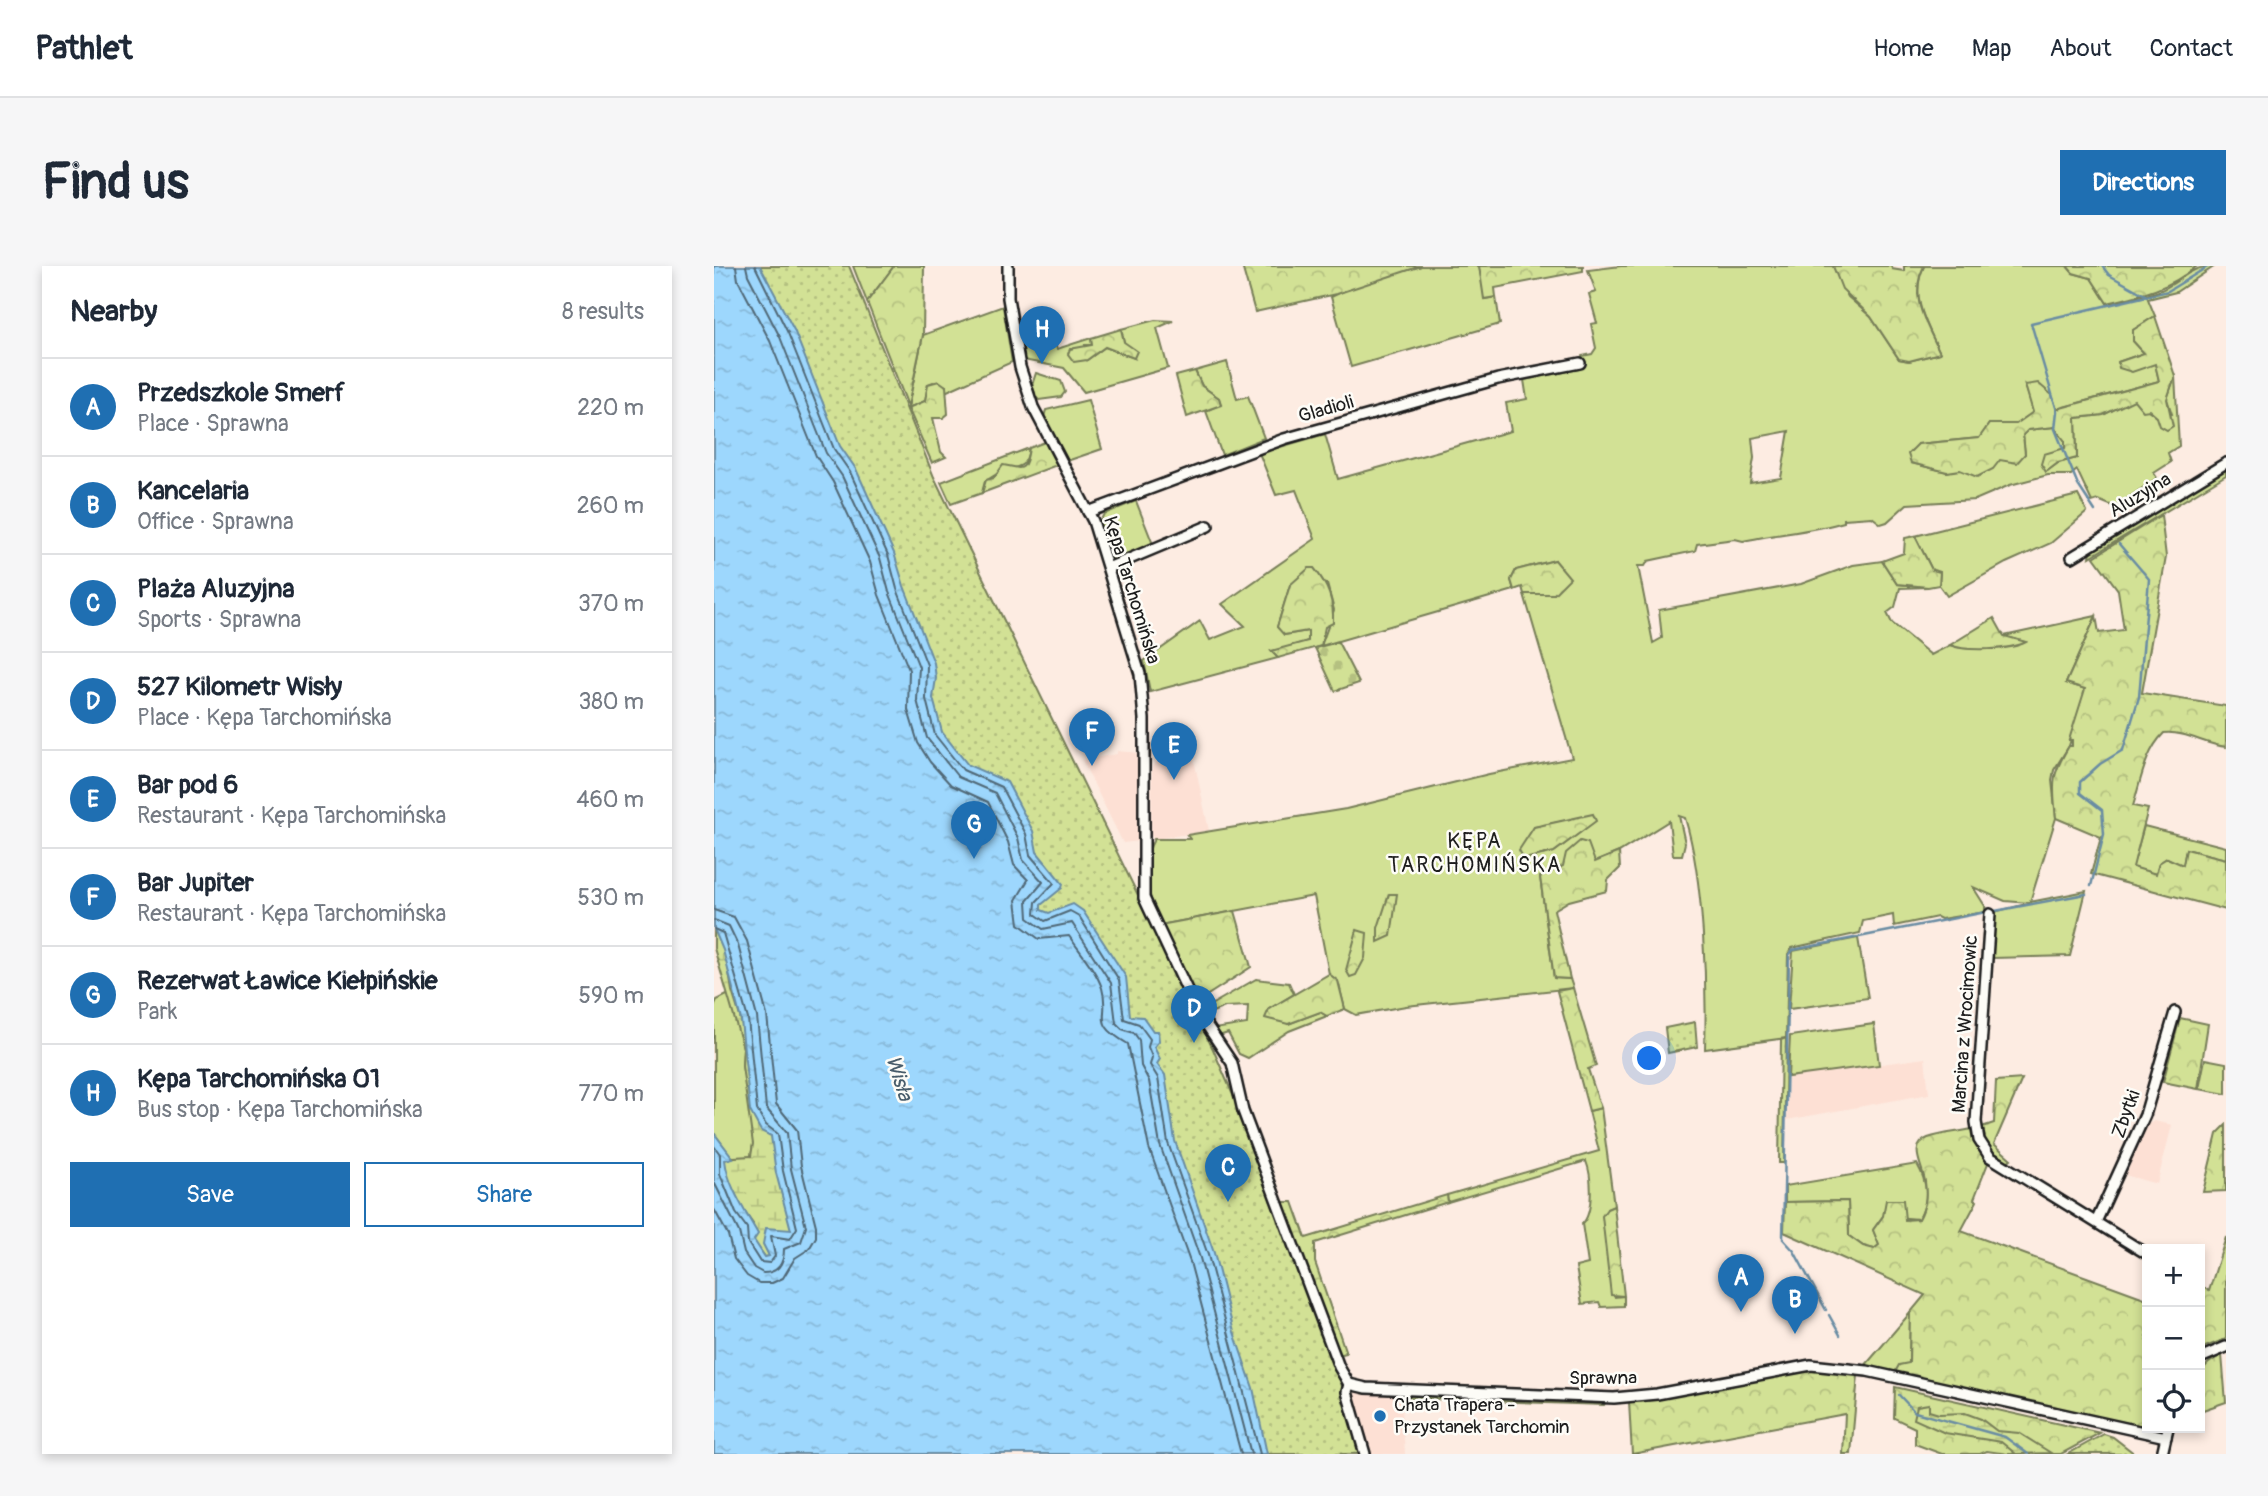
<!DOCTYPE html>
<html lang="en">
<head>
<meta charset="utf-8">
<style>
  :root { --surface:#fff; --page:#f6f6f7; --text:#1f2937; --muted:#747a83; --line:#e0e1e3; --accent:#1f6fb2 }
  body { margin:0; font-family:Pangolin,sans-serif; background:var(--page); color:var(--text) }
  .controls { position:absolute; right:21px; bottom:21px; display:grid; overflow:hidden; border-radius:0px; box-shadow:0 4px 10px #0003 }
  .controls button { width:63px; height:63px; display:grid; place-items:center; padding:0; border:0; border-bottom:2px solid var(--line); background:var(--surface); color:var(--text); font:35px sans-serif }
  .you { position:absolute; left:936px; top:793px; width:24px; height:24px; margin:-18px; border:5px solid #fff; border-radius:50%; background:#1a73e8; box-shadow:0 0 0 10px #1a73e833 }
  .badge { display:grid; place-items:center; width:46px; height:46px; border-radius:50%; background:var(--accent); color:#fff; font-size:23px; font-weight:700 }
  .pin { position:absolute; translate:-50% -58px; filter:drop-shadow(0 2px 4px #0008) }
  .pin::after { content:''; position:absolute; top:37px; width:24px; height:21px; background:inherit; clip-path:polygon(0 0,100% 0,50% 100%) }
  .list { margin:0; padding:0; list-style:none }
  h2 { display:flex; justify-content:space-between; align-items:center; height:91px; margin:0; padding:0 28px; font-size:30px }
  h2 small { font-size:23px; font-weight:400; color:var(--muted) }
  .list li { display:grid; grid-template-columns:46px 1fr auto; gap:21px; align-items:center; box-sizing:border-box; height:98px; padding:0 28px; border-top:2px solid var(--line) }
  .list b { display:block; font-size:26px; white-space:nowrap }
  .list p { margin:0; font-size:23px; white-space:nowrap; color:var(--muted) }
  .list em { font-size:23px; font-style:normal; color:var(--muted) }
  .actions { display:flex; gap:14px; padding:21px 28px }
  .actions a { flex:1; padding:16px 0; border:2px solid var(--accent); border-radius:0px; text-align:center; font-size:24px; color:var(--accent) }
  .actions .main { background:var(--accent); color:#fff }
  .icon { flex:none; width:38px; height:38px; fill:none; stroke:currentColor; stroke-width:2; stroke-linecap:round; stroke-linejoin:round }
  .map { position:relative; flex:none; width:1512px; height:1188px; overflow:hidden; border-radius:0px }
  header { display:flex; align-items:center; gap:42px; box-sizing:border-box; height:98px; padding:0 35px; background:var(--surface); border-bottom:2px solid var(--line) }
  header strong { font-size:33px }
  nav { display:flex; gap:38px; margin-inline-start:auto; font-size:24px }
  .intro { display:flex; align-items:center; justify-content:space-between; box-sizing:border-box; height:168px; padding:0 42px }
  h1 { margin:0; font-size:49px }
  .button { padding:18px 32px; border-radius:0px; background:var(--accent); color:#fff; font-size:24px; font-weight:700 }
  main { display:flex; gap:42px; padding:0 42px }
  aside { flex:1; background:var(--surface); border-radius:0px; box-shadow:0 4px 10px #0003 }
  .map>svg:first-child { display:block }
  .built { fill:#fde0d4 }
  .grass { fill:#d2e195; stroke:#777e58; stroke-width:2; fill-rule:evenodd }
  .forest { fill:url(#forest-crowns); stroke:#777e58; stroke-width:2 }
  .wetland { fill:url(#wetland-marsh); stroke:#777e58; stroke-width:2 }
  .cemetery { fill:url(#cemetery-stones); stroke:#777e58; stroke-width:2 }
  .park { fill:url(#park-dots); stroke:#777e58; stroke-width:2 }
  .water { fill:url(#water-ripples); stroke:#698ca3; stroke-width:2 }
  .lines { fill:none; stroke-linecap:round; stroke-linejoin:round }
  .shore { stroke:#506776; stroke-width:2 }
  .stream { stroke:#698ca3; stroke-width:2.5 }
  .street-casing { stroke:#1c1c1c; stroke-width:14 }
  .street { stroke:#fdfcf7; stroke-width:9 }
  .poi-dot { fill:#1f6fb2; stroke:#fdfcf7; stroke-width:2.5 }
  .labels { text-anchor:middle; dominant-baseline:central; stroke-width:5; stroke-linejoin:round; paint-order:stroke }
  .street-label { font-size:19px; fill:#1c1c1c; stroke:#fdfcf7 }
  .poi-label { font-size:19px; fill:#1c1c1c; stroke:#fdfcf7; text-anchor:start }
  .neighbourhood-label { font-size:21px; letter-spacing:2px; fill:#1c1c1c; stroke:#fdfcf7 }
  .water-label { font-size:21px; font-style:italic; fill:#495d6b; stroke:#fdfcf7 }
</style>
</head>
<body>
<header>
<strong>Pathlet</strong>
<nav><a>Home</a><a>Map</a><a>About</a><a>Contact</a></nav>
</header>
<div class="intro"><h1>Find us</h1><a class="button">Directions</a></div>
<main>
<aside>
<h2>Nearby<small>8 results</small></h2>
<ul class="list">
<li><span class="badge">A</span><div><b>Przedszkole Smerf</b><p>Place · Sprawna</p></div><em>220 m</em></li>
<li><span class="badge">B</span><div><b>Kancelaria</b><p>Office · Sprawna</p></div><em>260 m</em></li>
<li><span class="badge">C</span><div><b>Plaża Aluzyjna</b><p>Sports · Sprawna</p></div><em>370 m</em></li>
<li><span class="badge">D</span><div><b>527 Kilometr Wisły</b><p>Place · Kępa Tarchomińska</p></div><em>380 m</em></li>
<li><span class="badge">E</span><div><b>Bar pod 6</b><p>Restaurant · Kępa Tarchomińska</p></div><em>460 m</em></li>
<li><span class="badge">F</span><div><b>Bar Jupiter</b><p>Restaurant · Kępa Tarchomińska</p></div><em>530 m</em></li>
<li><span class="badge">G</span><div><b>Rezerwat Ławice Kiełpińskie</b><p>Park</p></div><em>590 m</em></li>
<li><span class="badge">H</span><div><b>Kępa Tarchomińska 01</b><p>Bus stop · Kępa Tarchomińska</p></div><em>770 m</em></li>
</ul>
<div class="actions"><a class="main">Save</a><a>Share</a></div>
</aside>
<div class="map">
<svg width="1512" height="1188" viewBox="0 0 1512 1188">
  <defs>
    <pattern id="forest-crowns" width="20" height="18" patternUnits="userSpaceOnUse" patternTransform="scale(1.75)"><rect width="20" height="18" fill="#d2e195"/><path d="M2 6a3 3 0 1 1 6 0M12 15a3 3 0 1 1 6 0" fill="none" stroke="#b4c080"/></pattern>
    <pattern id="wetland-marsh" width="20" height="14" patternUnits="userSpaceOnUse" patternTransform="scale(1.75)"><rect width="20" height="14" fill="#d2e195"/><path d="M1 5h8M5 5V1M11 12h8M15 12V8" fill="none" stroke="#b4c080"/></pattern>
    <pattern id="cemetery-stones" width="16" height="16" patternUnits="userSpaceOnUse" patternTransform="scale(1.75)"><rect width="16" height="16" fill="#d2e195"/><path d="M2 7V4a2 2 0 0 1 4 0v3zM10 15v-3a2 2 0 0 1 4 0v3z" fill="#b4c080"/></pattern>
    <pattern id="park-dots" width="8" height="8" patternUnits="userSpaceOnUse" patternTransform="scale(1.75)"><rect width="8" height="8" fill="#d2e195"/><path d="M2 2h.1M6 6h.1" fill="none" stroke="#b4c080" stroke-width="1.8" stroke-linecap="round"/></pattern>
    <pattern id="water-ripples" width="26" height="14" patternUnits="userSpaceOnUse" patternTransform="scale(1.75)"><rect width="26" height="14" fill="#9dd7fd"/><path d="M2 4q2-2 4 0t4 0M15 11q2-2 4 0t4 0" fill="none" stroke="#87b8d8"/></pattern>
  </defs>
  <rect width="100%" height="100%" fill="#fdece2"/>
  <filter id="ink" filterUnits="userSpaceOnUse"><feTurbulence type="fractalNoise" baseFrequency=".0143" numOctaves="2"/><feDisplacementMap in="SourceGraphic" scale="14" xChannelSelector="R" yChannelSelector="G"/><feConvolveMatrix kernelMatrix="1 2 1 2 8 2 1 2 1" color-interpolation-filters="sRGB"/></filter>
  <g filter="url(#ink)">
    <g class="built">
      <polygon points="403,485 426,487 426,575 409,577 368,494 403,488"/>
      <polygon points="479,489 495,565 440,573 437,569 438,501 443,495"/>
      <polygon points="1211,792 1215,828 1073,854 1074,811"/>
      <polygon points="1440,855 1458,859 1443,918 1411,909 1434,858"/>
      <polygon points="636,1121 687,1127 691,1188 655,1188 635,1126"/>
    </g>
    <g class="grass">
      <polygon points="139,0 180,0 153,36"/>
      <polygon points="707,0 765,0 771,33 782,31 786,58 637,101 617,31 643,19"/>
      <path d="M907,0H1119L1134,31L1157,51L1185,93L1195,95L1226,87C1213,58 1195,31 1210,0H1353L1359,7L1377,12L1393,37C1409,34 1427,31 1442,26C1468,17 1473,0 1501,0L1462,26L1434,33L1441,50L1419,64V75L1430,87L1404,96L1441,97L1445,115L1342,143L1311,119L1320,146L1302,158H1275L1266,172L1204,178L1197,197L1233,206L1311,188L1309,168L1314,164L1340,161L1351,175V182L1333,205L1344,197L1363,192L1362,152L1389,149L1420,133L1443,151L1458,148L1453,133L1461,110L1465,180L1454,187L1457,196L1440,207L1443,212L1401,241L1384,234L1378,236L1363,204L1357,209H1334L1296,219L1261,234L1193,238L1173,256L1167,258L1158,251L1130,253V256C1100,265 1061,268 1029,275L1021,273L983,278L981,285L934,295L931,300H924L939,377L948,372L945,344L1087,318L1139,299L1168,295L1183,318L1214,321L1186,322L1181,341L1173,347L1178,357L1217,389L1236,379C1251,385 1298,384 1311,376L1290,370L1382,350L1352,417L1372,423L1355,480L1340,504L1338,514L1342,552L1316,636L1372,625L1356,690L1278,692L1280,646L1316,637L1291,635L1259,621L1271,640V646L1227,653L1223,651L1180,660L1179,649L1149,655L1146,667L1078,682L1074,688L1072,772L991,783C993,718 990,614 971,552L965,550L971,577L968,589H959L955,555L905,586L881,596L850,600L826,611L840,712L856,713L859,722L692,740L642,749L631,743L624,715L615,708L600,630L446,659C435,632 425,600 440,573H476L473,569L632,543L775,508L858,492L810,328H840L841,294L802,304L797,314L800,324L607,380L620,344L613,318L576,319L563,361L571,369L594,365V375L558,386L564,392L436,426L430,395L486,355L496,374L531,360L508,338L601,273L582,224L562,229L545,187L611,168L624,213L797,165L792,137L813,133L810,114L866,103L868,90L878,88L882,82L877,58L883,57L875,28L882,26L874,4ZM1075,165L1067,212L1036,217L1040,192L1038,172ZM879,549L881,555L840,586L810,593L820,561Z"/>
      <polygon points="289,40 298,96 231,126 232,120 219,116 214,118 211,135 194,142 209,69"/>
      <polygon points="441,54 459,55 443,62 454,102 370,126 350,102 309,94 303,78 338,69 343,83 377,72 378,79 371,79 373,94 391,81 420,92 410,76 407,63"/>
      <polygon points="513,96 523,133 534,130 550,172 508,189 492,145 507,138 505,132 488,120 481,105"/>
      <polygon points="322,107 347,115 351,126 347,131 325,134 318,128 321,127 318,119"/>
      <polygon points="374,134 388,183 353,195 330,151 332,144"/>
      <path d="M315,182C312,205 303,199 287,206C281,208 278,212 271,215L268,227L237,238L227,216Z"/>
      <polygon points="1512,202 1512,209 1376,291 1377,285"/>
      <polygon points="1364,229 1373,246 1337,277 1292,297 1233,330 1225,319 1226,306 1218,304 1201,270"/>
      <polygon points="422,235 440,281 400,297 385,257 390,248"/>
      <polygon points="1430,560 1512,581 1512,593 1472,583 1469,600 1453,592 1445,598 1442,608 1418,602"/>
      <polygon points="1144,672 1154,732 1075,743 1079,685"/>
      <polygon points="542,713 575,717 580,728 555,743 574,758 606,746 613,750 575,765 534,792 525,788 514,767 505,770 500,763 533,758 534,740 511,741 491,749 488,744"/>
      <polygon points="15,728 29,782 28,800 41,866 37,890 23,893 17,890 0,867 0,740 3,734"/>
      <polygon points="1160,758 1165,799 1074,811 1076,770"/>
      <polygon points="1491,793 1512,797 1512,828 1485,823"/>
      <path d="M887,842L900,940L893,943L901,1031L910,1030V1040L887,1041L885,1036L868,1038L862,1001L874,998L868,958C880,947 878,910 872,895L734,936L733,929L885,885L875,845Z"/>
      <path d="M1203,898C1214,917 1215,934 1205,953L1169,950L1159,964L1165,979L1160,983L1149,980L1135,970L1134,935L1071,936V920Z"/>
      <polygon points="1196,1047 1195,1098 1180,1108 1150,1101"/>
      <polygon points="687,1127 892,1135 890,1139 687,1132"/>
    </g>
    <g class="forest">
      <polygon points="180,0 210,0 209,69 194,140 153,36"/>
      <polygon points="528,0 707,0 622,28 541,46"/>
      <polygon points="765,0 869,0 869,5 781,22 782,31 770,33"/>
      <path d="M1119,0H1177L1178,3L1190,5V0H1210C1194,31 1213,58 1226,87L1195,95L1185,93L1157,51L1128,23Z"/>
      <path d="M1353,0H1483C1455,23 1428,29 1393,37L1377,12L1359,7Z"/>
      <polygon points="1441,50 1461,110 1453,133 1459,160 1453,164 1446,160 1443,151 1435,144 1429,145 1420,134 1389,149 1362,152 1363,192 1344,197 1332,206 1327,198 1330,188 1351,182 1351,175 1340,161 1314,164 1309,169 1311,188 1303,197 1286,194 1279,203 1263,211 1246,204 1233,206 1197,197 1194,188 1204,178 1265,172 1275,158 1302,158 1319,146 1311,119 1324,117 1338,129 1343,143 1445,115 1441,98 1418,106 1405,102 1404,96 1430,87 1419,75 1419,64"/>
      <polygon points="407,63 410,76 423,85 420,92 391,81 373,94 360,96 354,88 356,83 378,79 377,72"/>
      <polygon points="481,105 488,120 505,132 507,139 473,151 462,110"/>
      <polygon points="225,115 232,120 234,148 229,152 219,152 227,186 232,191 218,197 194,142 211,135 214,118"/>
      <path d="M331,176L343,199L268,227L272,214L280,212L289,199C306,201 311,210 315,182Z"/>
      <path d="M1447,249L1452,291L1428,427L1512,440V481C1490,478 1471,465 1450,467C1431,486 1427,514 1419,540L1434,543L1419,601L1442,608L1445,597L1453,592L1469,599L1472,583L1512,593V644L1377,608L1387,571L1342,552C1339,516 1336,512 1355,480H1358V474H1355L1371,423L1352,417L1382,350L1385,367L1410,364L1404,324L1380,291Z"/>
      <polygon points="1201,270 1218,304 1226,306 1225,319 1214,321 1183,318 1168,295 1190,287 1191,272"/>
      <polygon points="841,294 856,312 840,328 810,328 808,321 800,324 797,314 802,304"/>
      <path d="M595,302H600C614,319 620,335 619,357L611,361L607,380L564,392L557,385L594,375V365L570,369L563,361L576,319Z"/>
      <path d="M1280,352L1290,370L1312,376C1297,384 1252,386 1236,379Z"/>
      <polygon points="879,548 882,555 840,586 810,593 805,584 820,561"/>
      <polygon points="866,575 874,577 881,596 905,586 906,602 894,614 893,625 855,635 840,644 856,713 840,712 826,611 849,600 852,587"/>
      <polygon points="675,628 683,628 677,670 664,676 664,662"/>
      <polygon points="521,645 537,701 489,732 479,731 446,659"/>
      <polygon points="643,664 653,667 651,692 642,709 636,711 632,704"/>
      <polygon points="615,708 624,715 631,743 613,750 606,746 574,758 551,752 555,743"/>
      <polygon points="859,722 882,800 874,803 887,842 875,845 843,725"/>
      <polygon points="1466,752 1494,758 1484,823 1449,816"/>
      <polygon points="1072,772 1070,897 1065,897 1067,774"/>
      <polygon points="1308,813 1280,878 1297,893 1292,897 1273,880 1268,861 1280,857 1282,815"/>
      <polygon points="1512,859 1512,925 1489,926 1503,868"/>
      <path d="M1258,863L1260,874L1274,897L1260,933L1263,935L1247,965L1433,1033V1161L1180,1108L1185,1099L1195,1097L1196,1047L1211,1029L1070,966L1071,936L1134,935L1135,970L1149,980L1160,983L1165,979L1159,964L1169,950L1172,934H1189L1191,954L1205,953C1212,940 1213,930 1211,916C1210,902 1193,880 1214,872C1227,867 1244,866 1258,863Z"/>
      <polygon points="733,929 734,936 601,977 601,996 632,1087 624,1089 569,936 579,936 592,972"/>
      <polygon points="900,940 910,1030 897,1029 888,950 893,943"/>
      <polygon points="1512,971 1512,1073 1486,1083 1486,1019 1495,1025"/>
      <path d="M1508,1089L1512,1136L1486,1145C1486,1115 1478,1103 1508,1089Z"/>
      <polygon points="1105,1103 1144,1109 1137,1188 1129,1188 1131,1148 918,1188 915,1136"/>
      <polygon points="1181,1121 1386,1167 1347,1188 1293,1188 1273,1185 1266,1188 1228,1188 1201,1178 1201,1162 1180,1152"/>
    </g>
    <g class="wetland">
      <polygon points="0,634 4,638 18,725 27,754 33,788 134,980 51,991 35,969 39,958 29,944 4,892 37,890 39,878 28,800 29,782 0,682"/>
      <polygon points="1215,1138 1215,1145 1225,1148 1251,1147 1267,1153 1283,1165 1305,1167 1337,1187 1302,1188 1287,1176 1231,1167 1200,1153 1203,1140"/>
    </g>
    <polygon class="cemetery" points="624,376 645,417 621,425 601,382"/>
    <g class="park">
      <polygon points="0,0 135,0 220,211 499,783 552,905 652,1188 326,1188"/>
      <polygon points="981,756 983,781 954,787 951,762"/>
      <polygon points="1390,1168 1399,1171 1421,1188 1354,1188"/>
    </g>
    <path class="water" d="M0,0H46L80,64L126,180L142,203L180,287L190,320L220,397L222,412L219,432L228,466L254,499L293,516L319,565L323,586L349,618L348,622L327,639V644L335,647L359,638L369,645L412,711L416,750L429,751L439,765H444L445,775L440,781L446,793L443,798L451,809L461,875L500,987L520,1066L539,1122L553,1188H0V867L19,892L11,894C14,921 32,946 44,968L40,974L51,991L55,990L49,978L52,962L77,964L62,907L57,870L47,865L36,845L27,754L9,684L0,663Z"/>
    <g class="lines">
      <g class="shore">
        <path d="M22,0L24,14L56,75L102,190L119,216L156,296L165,329L195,404L194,444L204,477L216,496L237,519L274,536L294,576L300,599L314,614L302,634L305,658L325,673L355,670C366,686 382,704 388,722C397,753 375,755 414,778L435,882L476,996L527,1188"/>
        <polyline points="32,0 34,9 66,71 112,187 128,210 166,292 175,326 205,401 203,434 213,472 244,511 281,527 304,572 309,594 329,616 313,635 314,652 329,663 358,657 397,717 402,757 408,763 420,767 425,774 427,800 435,815 446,879 486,992 537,1188"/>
        <polyline points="41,0 74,67 120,183 136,206 174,289 183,323 213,399 212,433 221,469 249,504 287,521 312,568 316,589 340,617 322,636 321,648 331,655 356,645 365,650 405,714 410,753 425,758 436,773 434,781 438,791 436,799 444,812 454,877 494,989 546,1188"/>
        <polyline points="0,644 20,651 33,675 53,749 62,838 83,864 87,900 102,960 102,971 95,983 81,992 69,1012 58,1017 45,1017 33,1010 20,993 14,969 0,943"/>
        <path d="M0,654L15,660L24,679L43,751L52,842L73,867L77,903L92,961L87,976L70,983C70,997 65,1007 49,1007L40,1002L30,987L25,966L0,916"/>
        <polyline points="0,663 9,667 34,753 43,844 52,859 64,868 69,905 83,962 76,973 57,970 61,990 56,997 46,996 34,977 33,962 22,947 6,908 6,888 0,880"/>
      </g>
      <g class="stream">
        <polyline points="1388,0 1395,9 1433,30 1454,25 1495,0"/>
        <polyline points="1381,245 1364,219 1341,163 1343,145 1317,57 1433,30"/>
        <polyline points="1377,620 1390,568 1388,544 1366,527 1366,516 1386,498 1409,484 1425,431 1435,313 1405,278"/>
        <polyline points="1281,645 1372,628"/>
        <polyline points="1112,1044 1080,985 1069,973 1075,689 1079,684 1272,646"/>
        <polyline points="1115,1049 1126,1069"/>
        <polyline points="1185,1129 1201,1146 1291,1171 1314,1188"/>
      </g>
      <g class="street-casing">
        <g id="street">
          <polyline points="294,0 294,32 306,101 319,141 379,255 426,408 430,453 430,632 482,743 518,797 529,845 625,1101 635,1118 652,1122 900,1132 943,1128 1097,1099 1153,1105 1452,1171"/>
          <polyline points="374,246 570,173 784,113 866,97"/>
          <polyline points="1358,291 1512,197"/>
          <polyline points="394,302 494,260"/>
          <polyline points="1276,648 1262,856 1265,874 1276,891 1433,988"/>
          <polyline points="1382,956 1431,849 1461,746"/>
          <polyline points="1486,1092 1512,1081"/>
          <polyline points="635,1118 633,1126 651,1188"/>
          <polyline points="1448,1188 1454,1162"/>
        </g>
      </g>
      <use href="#street" class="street"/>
    </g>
  </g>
  <circle class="poi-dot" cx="666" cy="1150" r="7"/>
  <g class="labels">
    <g class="street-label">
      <text transform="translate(612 143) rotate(-16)">Gladioli</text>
      <text transform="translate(1426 229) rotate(-31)">Aluzyjna</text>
      <text transform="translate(418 324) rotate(73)">Kępa Tarchomińska</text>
      <text transform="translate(1251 758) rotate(-86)">Marcina z Wrocimowic</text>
      <text transform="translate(1412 848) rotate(-70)">Zbytki</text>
      <text x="889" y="1112">Sprawna</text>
    </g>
    <g class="poi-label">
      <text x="680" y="1139">Chata Trapera -<tspan x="680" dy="22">Przystanek Tarchomin</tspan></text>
    </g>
    <g class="neighbourhood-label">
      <text x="761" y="575">KĘPA<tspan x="761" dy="24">TARCHOMIŃSKA</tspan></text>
    </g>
    <g class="water-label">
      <text transform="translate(185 812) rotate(73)">Wisła</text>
    </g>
  </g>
</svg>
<div class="controls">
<button>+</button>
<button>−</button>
<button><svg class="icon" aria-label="locate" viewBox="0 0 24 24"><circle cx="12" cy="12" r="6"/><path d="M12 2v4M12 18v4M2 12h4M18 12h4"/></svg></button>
</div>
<div class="you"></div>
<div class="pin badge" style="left:1027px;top:1046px">A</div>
<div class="pin badge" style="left:1081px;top:1068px">B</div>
<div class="pin badge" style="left:514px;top:936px">C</div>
<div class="pin badge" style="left:480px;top:777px">D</div>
<div class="pin badge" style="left:460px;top:514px">E</div>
<div class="pin badge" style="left:378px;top:500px">F</div>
<div class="pin badge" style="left:260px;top:593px">G</div>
<div class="pin badge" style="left:328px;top:98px">H</div>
</div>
</main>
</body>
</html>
